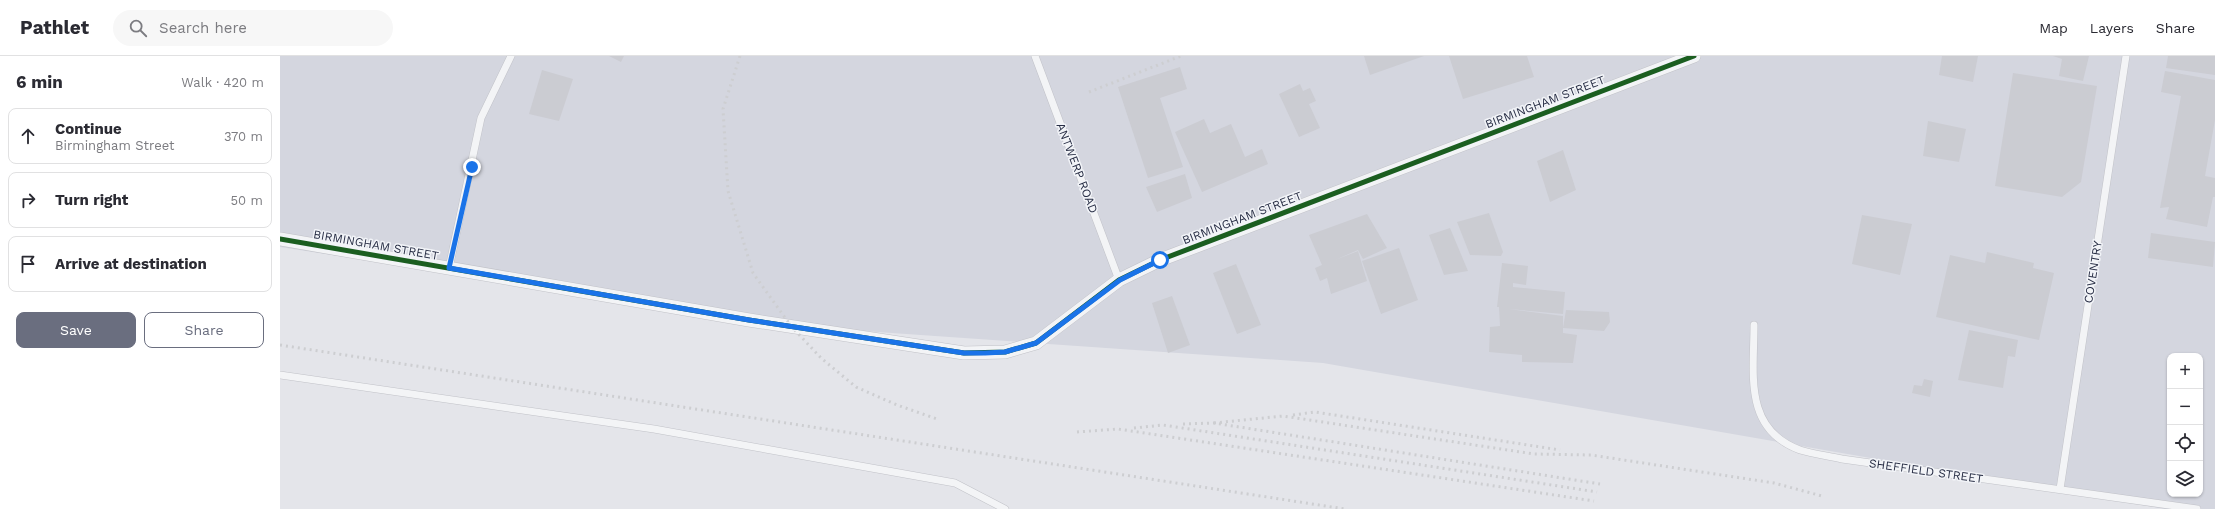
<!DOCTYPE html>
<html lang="en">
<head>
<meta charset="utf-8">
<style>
  :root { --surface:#fff; --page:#f7f7f7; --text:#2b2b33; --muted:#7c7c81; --line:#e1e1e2; --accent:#6a6e7f }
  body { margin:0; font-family:"Work Sans",sans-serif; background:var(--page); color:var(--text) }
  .controls { position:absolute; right:12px; bottom:12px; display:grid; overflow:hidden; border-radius:8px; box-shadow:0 1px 3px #0004 }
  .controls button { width:36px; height:36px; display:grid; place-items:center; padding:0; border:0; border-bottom:1px solid var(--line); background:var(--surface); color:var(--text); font:20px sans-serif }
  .stop { position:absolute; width:12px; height:12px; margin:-9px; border:3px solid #1a73e8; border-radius:50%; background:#fff }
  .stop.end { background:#1a73e8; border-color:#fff; box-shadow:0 1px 4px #0008 }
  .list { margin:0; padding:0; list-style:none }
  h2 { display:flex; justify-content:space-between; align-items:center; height:52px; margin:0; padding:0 16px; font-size:17px }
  h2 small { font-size:13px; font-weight:400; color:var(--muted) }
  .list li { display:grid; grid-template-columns:26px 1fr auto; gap:12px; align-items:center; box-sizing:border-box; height:56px; margin:0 8px 8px; padding:0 8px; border:1px solid var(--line); border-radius:8px }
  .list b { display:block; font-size:15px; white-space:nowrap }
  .list p { margin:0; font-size:13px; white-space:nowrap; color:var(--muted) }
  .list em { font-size:13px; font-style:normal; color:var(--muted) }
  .actions { display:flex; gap:8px; padding:12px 16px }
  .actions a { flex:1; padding:9px 0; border:1px solid var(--accent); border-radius:8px; text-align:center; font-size:14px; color:var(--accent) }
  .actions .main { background:var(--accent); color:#fff }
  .icon { flex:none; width:22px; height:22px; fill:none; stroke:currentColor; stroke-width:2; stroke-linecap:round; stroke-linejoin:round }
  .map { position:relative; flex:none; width:1935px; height:453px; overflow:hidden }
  header { display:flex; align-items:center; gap:24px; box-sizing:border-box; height:56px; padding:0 20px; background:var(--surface); border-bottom:1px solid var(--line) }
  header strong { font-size:19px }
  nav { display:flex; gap:22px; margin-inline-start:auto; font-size:14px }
  .search { width:280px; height:36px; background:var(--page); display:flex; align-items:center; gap:10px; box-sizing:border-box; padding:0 14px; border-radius:22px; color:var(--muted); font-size:15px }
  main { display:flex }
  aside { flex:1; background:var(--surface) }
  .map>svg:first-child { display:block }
  .built { fill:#d4d6df; fill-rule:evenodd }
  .building { fill:#cbccd2 }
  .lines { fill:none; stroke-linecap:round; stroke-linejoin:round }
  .lane-casing { stroke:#c1c2c8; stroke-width:8 }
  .street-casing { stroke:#c1c2c8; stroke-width:14 }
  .lane { stroke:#f3f4f6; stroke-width:7 }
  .street { stroke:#f3f4f6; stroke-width:13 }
  .rail { stroke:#cdced1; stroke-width:3; stroke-dasharray:2 4; stroke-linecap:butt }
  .cycleway-casing { stroke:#f2f4f8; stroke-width:8 }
  .cycleway { stroke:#1b5e20; stroke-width:5 }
  .route { stroke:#1a73e8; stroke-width:5 }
  .labels { text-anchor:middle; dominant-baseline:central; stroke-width:3; stroke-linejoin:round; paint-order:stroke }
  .street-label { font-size:12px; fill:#282e45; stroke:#f2f4f8 }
</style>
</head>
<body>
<header>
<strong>Pathlet</strong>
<div class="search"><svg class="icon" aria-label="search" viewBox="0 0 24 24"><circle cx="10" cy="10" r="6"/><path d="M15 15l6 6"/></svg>Search here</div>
<nav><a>Map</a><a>Layers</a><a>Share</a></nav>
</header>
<main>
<aside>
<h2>6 min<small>Walk · 420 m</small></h2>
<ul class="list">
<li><svg class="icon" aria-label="ahead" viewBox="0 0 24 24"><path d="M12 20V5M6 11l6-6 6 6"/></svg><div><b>Continue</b><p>Birmingham Street</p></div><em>370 m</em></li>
<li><svg class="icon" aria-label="right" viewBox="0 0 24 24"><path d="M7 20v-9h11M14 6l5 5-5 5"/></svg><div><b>Turn right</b></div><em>50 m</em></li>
<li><svg class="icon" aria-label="arrive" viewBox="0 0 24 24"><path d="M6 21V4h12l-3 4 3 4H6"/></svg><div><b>Arrive at destination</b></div></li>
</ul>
<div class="actions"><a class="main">Save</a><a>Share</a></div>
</aside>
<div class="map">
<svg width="1935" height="453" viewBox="0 0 1935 453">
  <rect width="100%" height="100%" fill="#e4e5ea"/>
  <path class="built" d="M0,0H1935V453H1885L1043,307L511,270L0,191ZM1890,300H1920V438H1890Z"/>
  <g class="building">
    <polygon points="329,0 344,0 341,6"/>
    <polygon points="1084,0 1144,0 1090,19"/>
    <polygon points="1169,0 1247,0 1254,21 1183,43"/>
    <polygon points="1662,0 1698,0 1693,26 1659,19"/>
    <polygon points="1773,0 1809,0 1803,25 1779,20 1782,3"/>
    <polygon points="1888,0 1935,0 1935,19 1886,12"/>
    <polygon points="900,11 907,33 880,42 903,111 868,122 838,31"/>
    <polygon points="262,14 293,23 279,65 249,58"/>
    <polygon points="1885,15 1935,24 1935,64 1925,120 1935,122 1935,141 1933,141 1927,171 1886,163 1889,151 1880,152 1901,40 1881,36"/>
    <polygon points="1733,17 1817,30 1801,126 1782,141 1715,130"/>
    <polygon points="1020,28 1023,35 1030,32 1036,45 1029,48 1040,72 1019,81 999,38"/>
    <polygon points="924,63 930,77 951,68 965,101 982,93 988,108 922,136 895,76"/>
    <polygon points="1648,65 1686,73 1679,106 1643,100"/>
    <polygon points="1283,94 1296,134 1270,146 1257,105"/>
    <polygon points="905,118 912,142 877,156 866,131"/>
    <polygon points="1209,157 1223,196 1221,200 1190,199 1177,166"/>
    <polygon points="1087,158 1107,192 1083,203 1078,194 1055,204 1078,195 1087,225 1051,238 1047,222 1040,225 1035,212 1042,209 1029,179"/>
    <polygon points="1582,159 1632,168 1620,219 1572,208"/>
    <polygon points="1170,172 1188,215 1164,219 1149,179"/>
    <polygon points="1871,177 1935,186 1933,211 1868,202"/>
    <polygon points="1119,192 1138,244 1101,258 1082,205"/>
    <polygon points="1707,196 1754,207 1753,212 1774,217 1759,284 1656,261 1670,199 1705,207"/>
    <polygon points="1222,207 1248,210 1246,229 1233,227 1233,231 1285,236 1283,258 1229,253 1283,260 1283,277 1297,279 1293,307 1242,306 1242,299 1209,296 1210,271 1220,270 1219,251 1217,251"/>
    <polygon points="956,208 981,269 957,278 933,217"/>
    <polygon points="892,240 910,289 888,297 872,247"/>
    <polygon points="1286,254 1329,256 1330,266 1324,275 1283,272"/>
    <polygon points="1689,274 1738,284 1735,301 1728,300 1723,332 1678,324"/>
    <polygon points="1644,323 1653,325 1650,341 1632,337 1634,329 1642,330"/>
  </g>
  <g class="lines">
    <g class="lane-casing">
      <g id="lane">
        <polyline points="755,0 839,224"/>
        <polyline points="169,212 201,62 231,0"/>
        <path d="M1474,269C1474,318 1463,373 1520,394C1533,398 1549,400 1562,403L1917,453"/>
        <polyline points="0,319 374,373 675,427 725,453"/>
        <polyline points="1780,433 1846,0"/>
      </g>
    </g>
    <g class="street-casing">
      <polyline id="street" points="0,183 469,264 684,297 725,296 756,287 839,224 880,204 1414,0"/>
    </g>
    <use href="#lane" class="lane"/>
    <use href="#street" class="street"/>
    <g class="rail">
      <polyline points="460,0 443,53 448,135 473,217 511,270 541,302 576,331 617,349 657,363"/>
      <polyline points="809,36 901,0"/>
      <polyline points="0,289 1065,453"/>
      <polyline points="1013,359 1035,356 1280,394"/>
      <polyline points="934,367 1003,360 1254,398 1311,399 1494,427 1542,440"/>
      <polyline points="903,368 934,367 1320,428"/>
      <polyline points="854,372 883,369 1317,436"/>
      <polyline points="797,376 838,373 1314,445"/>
    </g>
    <g class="cycleway-casing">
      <polyline id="cycleway" points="0,183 469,264 684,297 725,296 756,287 839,224 880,204 1414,0"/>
    </g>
    <use href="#cycleway" class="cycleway"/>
  </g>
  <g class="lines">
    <polyline class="route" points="192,111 169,212 469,264 684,297 705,297 725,296 756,287 840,224 880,204"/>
  </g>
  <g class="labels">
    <g class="street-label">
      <text transform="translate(1265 46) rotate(-21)">BIRMINGHAM STREET</text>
      <text transform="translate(797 112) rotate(69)">ANTWERP ROAD</text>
      <text transform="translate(962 162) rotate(-21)">BIRMINGHAM STREET</text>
      <text transform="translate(96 189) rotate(10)">BIRMINGHAM STREET</text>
      <text transform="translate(1813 216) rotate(-81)">COVENTRY</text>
      <text transform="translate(1646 415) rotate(8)">SHEFFIELD STREET</text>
    </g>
  </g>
</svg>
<div class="controls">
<button>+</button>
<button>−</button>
<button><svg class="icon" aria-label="locate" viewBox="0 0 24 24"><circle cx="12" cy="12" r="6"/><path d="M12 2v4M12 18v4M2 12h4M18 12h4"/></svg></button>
<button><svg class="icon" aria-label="layers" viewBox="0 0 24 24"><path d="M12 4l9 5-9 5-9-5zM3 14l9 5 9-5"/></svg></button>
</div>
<div class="stop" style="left:880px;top:204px"></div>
<div class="stop end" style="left:192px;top:111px"></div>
</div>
</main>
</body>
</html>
